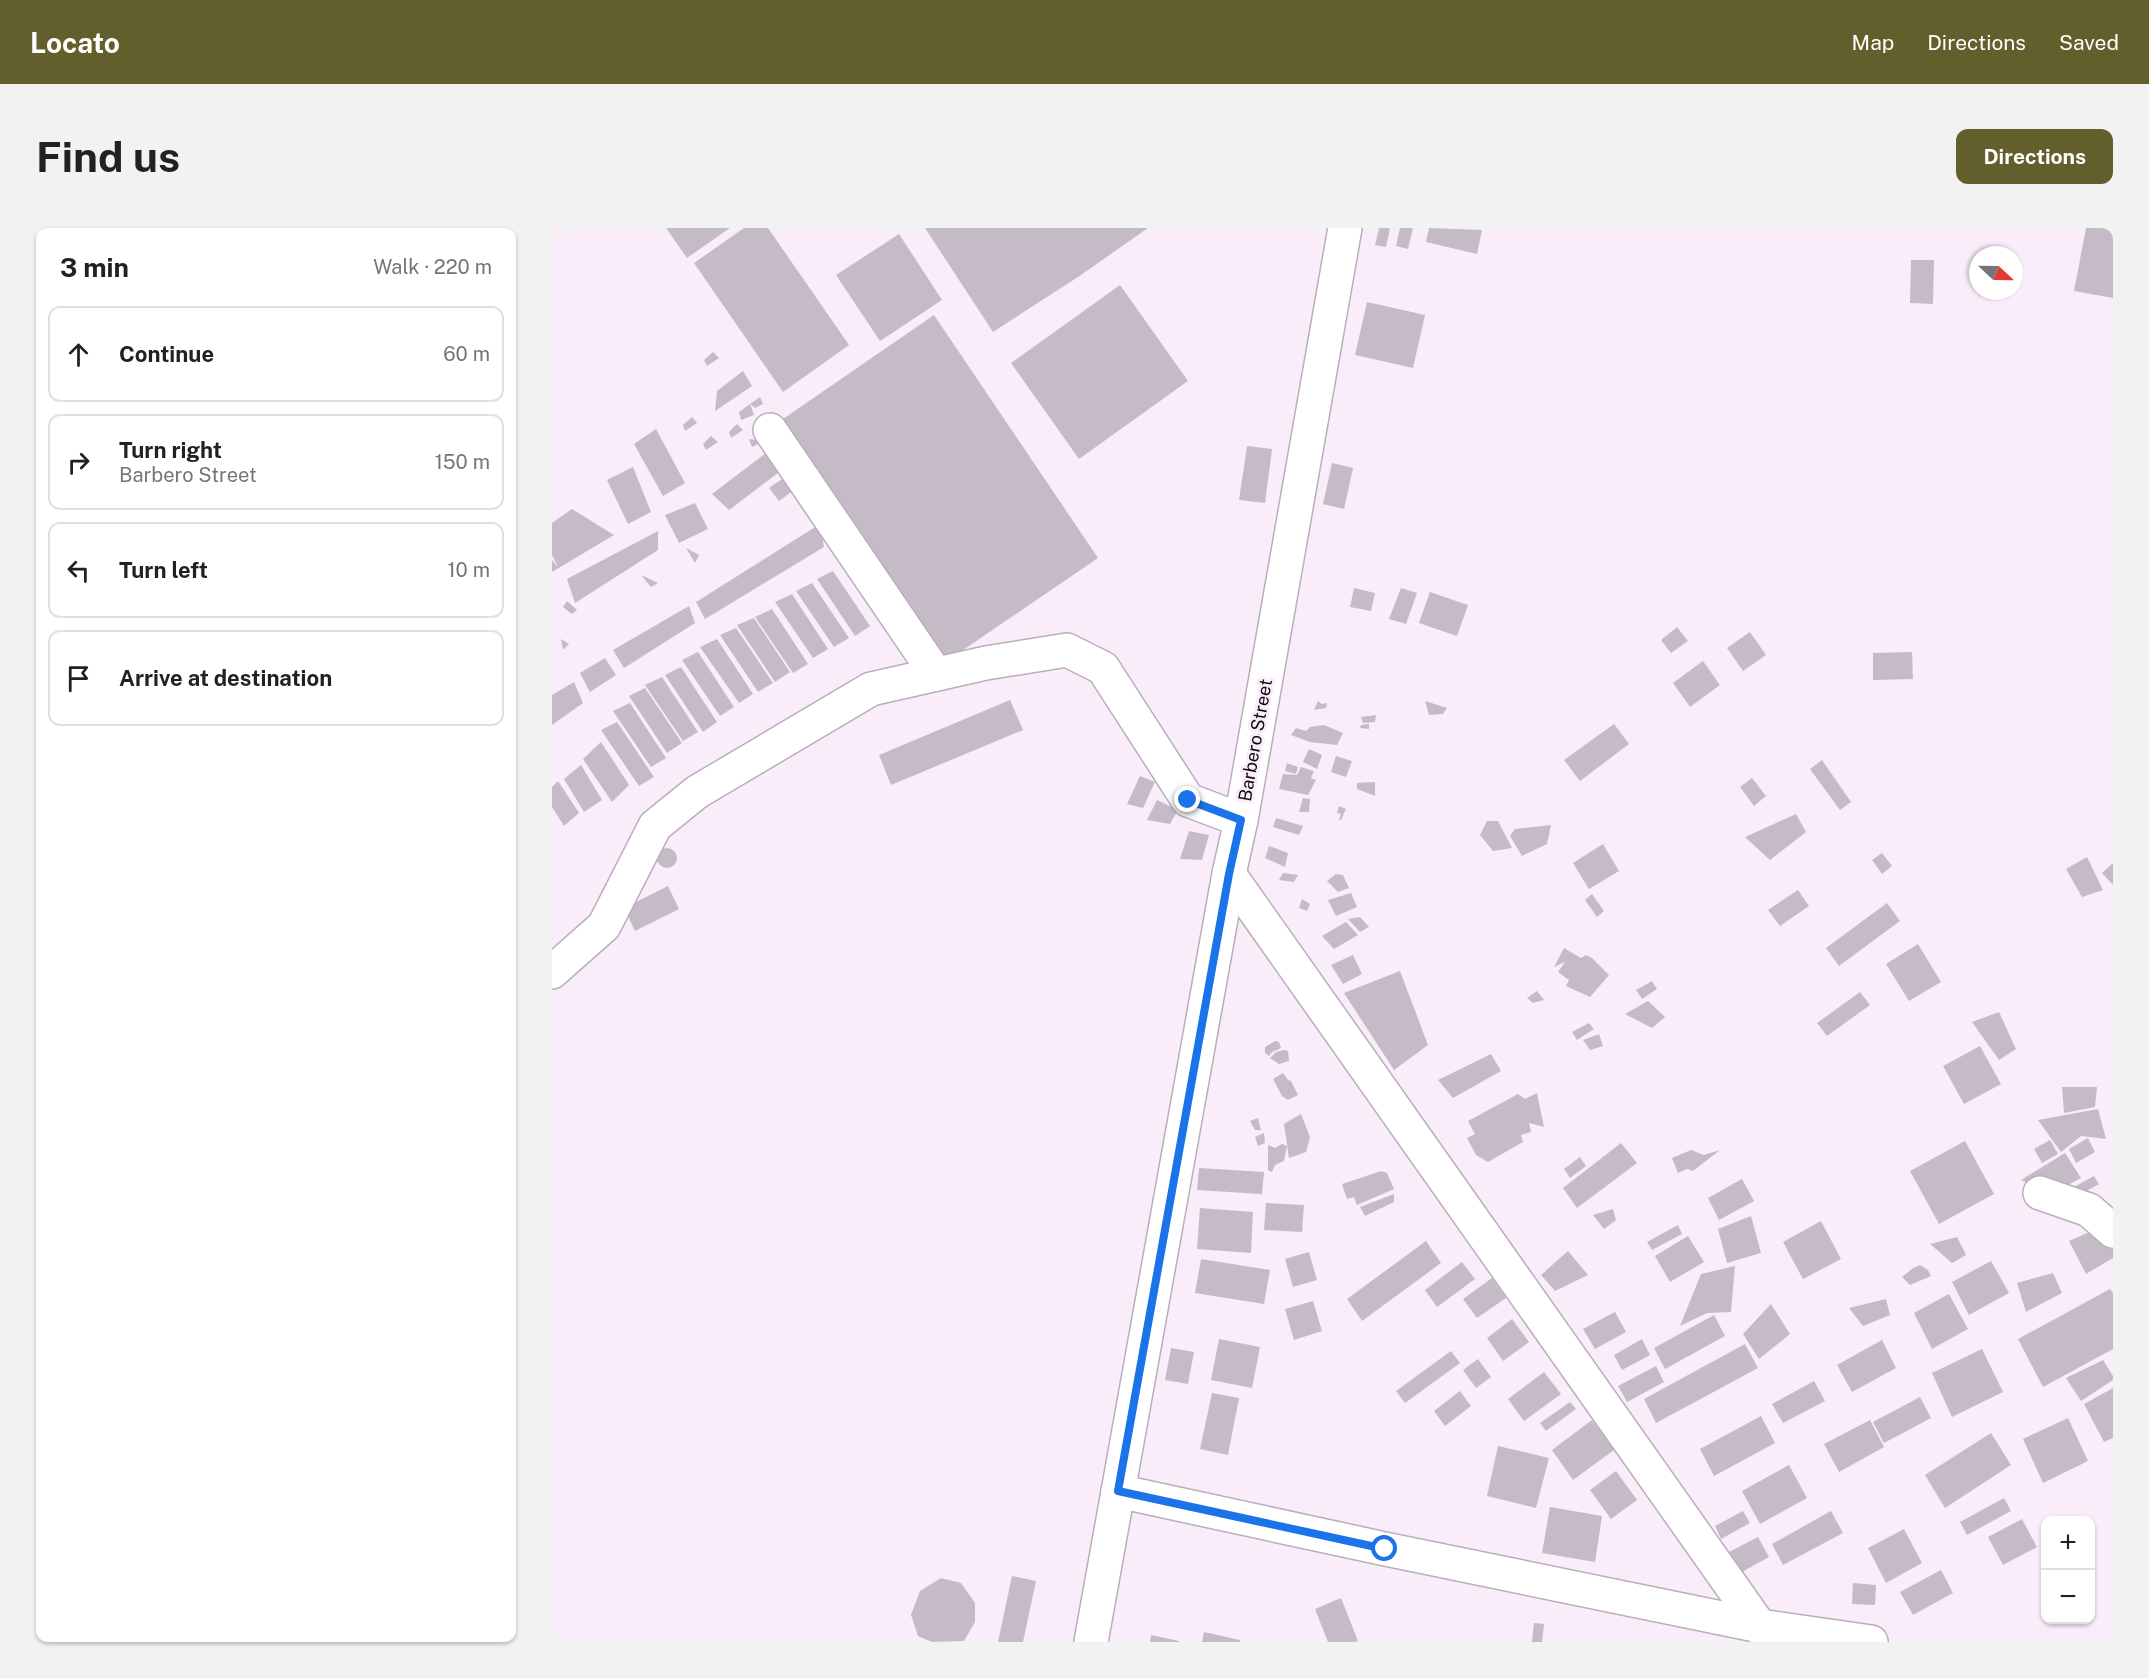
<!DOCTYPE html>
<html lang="en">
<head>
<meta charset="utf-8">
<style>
  :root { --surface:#fff; --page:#f2f2f2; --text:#202124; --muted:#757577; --line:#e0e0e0; --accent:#635f2c }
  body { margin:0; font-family:"Public Sans",sans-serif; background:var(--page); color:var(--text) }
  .controls { position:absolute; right:18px; bottom:18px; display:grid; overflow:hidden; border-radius:12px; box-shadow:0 2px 4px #0004 }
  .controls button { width:54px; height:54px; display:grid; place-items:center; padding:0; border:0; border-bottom:2px solid var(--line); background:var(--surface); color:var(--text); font:30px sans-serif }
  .compass { position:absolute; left:1417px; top:18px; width:54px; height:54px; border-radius:50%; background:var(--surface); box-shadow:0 2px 4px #0004; rotate:112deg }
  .stop { position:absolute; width:18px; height:18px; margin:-14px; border:4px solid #1a73e8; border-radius:50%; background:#fff }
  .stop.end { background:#1a73e8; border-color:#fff; box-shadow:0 2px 6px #0008 }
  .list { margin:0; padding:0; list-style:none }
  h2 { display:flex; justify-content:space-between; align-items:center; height:78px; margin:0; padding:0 24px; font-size:26px }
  h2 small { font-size:20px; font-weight:400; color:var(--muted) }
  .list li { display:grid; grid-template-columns:39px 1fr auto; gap:18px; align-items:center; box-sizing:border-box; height:96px; margin:0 12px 12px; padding:0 12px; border:2px solid var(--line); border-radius:12px }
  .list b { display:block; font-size:22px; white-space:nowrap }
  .list p { margin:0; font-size:20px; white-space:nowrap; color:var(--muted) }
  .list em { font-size:20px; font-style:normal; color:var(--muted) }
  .icon { flex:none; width:33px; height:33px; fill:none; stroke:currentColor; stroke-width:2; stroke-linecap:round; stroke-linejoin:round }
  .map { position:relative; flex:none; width:1561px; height:1414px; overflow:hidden; border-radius:12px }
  header { display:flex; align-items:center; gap:36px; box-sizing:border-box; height:84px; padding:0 30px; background:var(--accent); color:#fff }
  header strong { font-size:28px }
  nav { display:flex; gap:33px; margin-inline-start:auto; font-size:21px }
  .intro { display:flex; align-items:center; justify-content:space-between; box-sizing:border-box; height:144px; padding:0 36px }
  h1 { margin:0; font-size:42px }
  .button { padding:15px 27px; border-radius:12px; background:var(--accent); color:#fff; font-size:21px; font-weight:700 }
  main { display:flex; gap:36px; padding:0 36px }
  aside { flex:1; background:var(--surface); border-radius:12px; box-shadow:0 2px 4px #0004 }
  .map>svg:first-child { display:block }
  .building { fill:#c5bbc7 }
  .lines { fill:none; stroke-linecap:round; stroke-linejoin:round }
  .minor-casing { stroke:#b9afba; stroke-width:36 }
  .minor { stroke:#fff; stroke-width:33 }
  .route { stroke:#1a73e8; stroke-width:8 }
  .labels { text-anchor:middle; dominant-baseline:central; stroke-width:6; stroke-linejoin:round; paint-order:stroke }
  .street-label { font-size:18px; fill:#0d0a0e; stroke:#f8edf9 }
</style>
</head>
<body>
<header>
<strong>Locato</strong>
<nav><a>Map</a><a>Directions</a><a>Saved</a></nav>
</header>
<div class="intro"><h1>Find us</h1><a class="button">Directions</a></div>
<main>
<aside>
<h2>3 min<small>Walk · 220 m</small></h2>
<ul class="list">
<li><svg class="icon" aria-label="ahead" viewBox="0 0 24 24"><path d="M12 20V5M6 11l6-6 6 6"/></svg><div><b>Continue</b></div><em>60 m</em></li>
<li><svg class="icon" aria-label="right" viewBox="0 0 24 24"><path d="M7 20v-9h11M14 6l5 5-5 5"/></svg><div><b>Turn right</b><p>Barbero Street</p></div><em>150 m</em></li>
<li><svg class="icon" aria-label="left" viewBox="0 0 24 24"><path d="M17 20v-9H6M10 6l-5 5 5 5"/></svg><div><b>Turn left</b></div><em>10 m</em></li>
<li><svg class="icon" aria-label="arrive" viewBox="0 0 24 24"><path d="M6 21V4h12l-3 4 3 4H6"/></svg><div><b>Arrive at destination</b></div></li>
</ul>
</aside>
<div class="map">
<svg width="1561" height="1414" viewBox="0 0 1561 1414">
  <rect width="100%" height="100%" fill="#f8edf9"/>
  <g class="building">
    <polygon points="114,0 178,0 135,30"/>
    <polygon points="192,0 216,0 297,117 231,164 142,35"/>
    <polygon points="373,0 596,0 526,49 441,104"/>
    <polygon points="827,0 838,0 834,19 823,17"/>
    <polygon points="848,0 861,0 856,21 844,18"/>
    <polygon points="877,0 930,2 925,26 874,14"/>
    <polygon points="1534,0 1561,0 1561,70 1522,63"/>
    <polygon points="347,6 390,72 328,113 284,47"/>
    <polygon points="1359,32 1382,32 1381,76 1358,75"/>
    <polygon points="568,57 636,153 527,231 459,135"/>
    <polygon points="815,74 873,87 861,140 803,127"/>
    <polygon points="382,87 546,330 395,433 231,191"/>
    <polygon points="161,124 167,130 155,138 152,132"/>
    <polygon points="191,143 200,158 163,183 165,163"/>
    <polygon points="208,169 211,176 203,180 198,176"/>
    <polygon points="198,176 202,187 189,192 187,184"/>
    <polygon points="140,189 145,195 133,203 131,197"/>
    <polygon points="185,196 191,202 179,210 177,204"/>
    <polygon points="104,201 133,255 111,268 82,216"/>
    <polygon points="159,208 166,214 154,222 151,216"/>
    <polygon points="197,211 212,213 200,219"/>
    <polygon points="695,218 720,221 713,275 687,272"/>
    <polygon points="214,225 226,245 177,282 160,266"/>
    <polygon points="780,235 801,240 792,281 771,276"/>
    <polygon points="81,239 99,284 76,296 55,252"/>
    <polygon points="233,249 242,262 227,273 217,260"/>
    <polygon points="143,275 156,301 127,315 113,287"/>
    <polygon points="20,281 62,307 0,344 0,332 6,339 0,327 0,295"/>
    <polygon points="268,296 272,319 153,391 144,374"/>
    <polygon points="106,303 106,322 23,375 15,351"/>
    <polygon points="134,320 147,327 143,335"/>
    <polygon points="281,343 318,398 303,408 265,351"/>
    <polygon points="89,347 106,355 99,359"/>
    <polygon points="260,355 297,410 282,419 244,363"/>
    <polygon points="802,360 823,365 819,383 798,379"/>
    <polygon points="849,360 865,365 854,396 837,391"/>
    <polygon points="878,364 916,377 905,408 867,395"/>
    <polygon points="240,366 276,421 261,430 223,374"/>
    <polygon points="15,373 25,382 20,386 11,379"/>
    <polygon points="137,378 143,395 72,440 61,422"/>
    <polygon points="220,381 256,436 241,445 203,389"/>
    <polygon points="202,390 238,444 223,454 185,397"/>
    <polygon points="1125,399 1136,413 1119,425 1109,412"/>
    <polygon points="184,400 221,455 206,464 168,407"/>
    <polygon points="1198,404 1214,427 1191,443 1175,420"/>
    <polygon points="9,411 17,416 11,422"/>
    <polygon points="165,411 201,466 187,475 148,419"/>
    <polygon points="146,424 182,479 168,488 130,432"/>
    <polygon points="1360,424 1361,451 1321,452 1321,425"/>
    <polygon points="53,430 64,447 38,464 28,445"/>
    <polygon points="1151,433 1168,457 1138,479 1121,455"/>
    <polygon points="129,439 165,494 151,504 113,447"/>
    <polygon points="110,449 146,504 131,513 93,457"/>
    <polygon points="22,454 31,475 0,497 0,467"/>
    <polygon points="93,460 130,515 115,525 77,468"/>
    <polygon points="458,472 471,502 339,557 327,527"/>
    <polygon points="766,473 770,476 775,475 774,480 762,482"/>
    <polygon points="873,473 895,480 891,486 877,487"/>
    <polygon points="78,475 114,530 99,539 61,483"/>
    <polygon points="824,487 823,494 811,495 809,489"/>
    <polygon points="65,494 102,549 87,558 49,502"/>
    <polygon points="817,496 817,501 808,500 809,497"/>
    <polygon points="1062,496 1077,516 1028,553 1012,532"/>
    <polygon points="772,497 791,505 785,517 758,514 739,507 744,500 754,503 758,499"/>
    <polygon points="49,514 77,557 60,574 31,531"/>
    <polygon points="757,521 770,527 765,541 751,534"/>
    <polygon points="784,528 800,533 794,549 779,544"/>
    <polygon points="1270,532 1299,574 1288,582 1258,541"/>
    <polygon points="735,535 746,539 744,546 733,543"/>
    <polygon points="29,537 50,572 32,584 12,551"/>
    <polygon points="749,539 762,543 759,550 764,552 756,567 727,561 731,546 745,547"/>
    <polygon points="588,548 603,554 591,580 575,576"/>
    <polygon points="1200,550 1214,568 1202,578 1188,559"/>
    <polygon points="6,553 27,585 12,598 0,579 0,559"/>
    <polygon points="823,554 823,568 805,561 805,555"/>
    <polygon points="751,570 758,571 757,584 747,584"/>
    <polygon points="605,572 626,582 618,596 595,592"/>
    <polygon points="787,578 794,581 789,592 787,592 789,586 785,585"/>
    <polygon points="1244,586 1254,604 1218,632 1193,609"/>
    <polygon points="724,590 751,598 747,607 721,599"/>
    <polygon points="935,593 946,593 960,620 941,623 928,607"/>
    <polygon points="999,597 995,616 970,628 958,608 963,601"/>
    <polygon points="637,603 657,607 650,632 628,631"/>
    <polygon points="1051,616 1067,643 1037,661 1021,635"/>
    <polygon points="717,618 736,625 733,639 713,630"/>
    <circle cx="115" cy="630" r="10"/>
    <polygon points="1330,625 1340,638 1330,646 1320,632"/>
    <polygon points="1535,629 1551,662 1530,669 1514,641"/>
    <polygon points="1561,635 1561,657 1550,645"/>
    <polygon points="731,645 746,647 742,654 727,652"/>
    <polygon points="784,646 791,647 797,660 786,664 775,653"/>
    <polygon points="116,658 127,681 83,703 72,680"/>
    <polygon points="1246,662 1257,678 1228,698 1216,682"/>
    <polygon points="799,665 805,679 784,688 776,672"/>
    <polygon points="1040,666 1052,683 1045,689 1033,672"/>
    <polygon points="750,671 758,676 755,683 747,680"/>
    <polygon points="1335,675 1348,693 1287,738 1274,720"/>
    <polygon points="808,689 817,699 808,704 796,691"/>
    <polygon points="794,694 806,707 782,721 770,708"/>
    <polygon points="1366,716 1389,754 1357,773 1334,736"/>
    <polygon points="1012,720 1029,730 1034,727 1040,730 1057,747 1038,769 1014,758 1017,752 1006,744 1013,734 1002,739"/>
    <polygon points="801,727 810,746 791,756 779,737"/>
    <polygon points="848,743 876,817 842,842 792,765"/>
    <polygon points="1100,753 1105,761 1090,771 1084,762"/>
    <polygon points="985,763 992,772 981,775 975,770"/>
    <polygon points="1308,764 1318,777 1275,808 1265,795"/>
    <polygon points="1096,773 1113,789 1100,800 1073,786"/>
    <polygon points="1447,784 1464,821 1447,832 1420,794"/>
    <polygon points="1037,795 1042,801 1025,812 1020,804"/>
    <polygon points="1047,806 1051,818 1038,822 1031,812"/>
    <polygon points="723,813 727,814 729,820 720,824 717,828 713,825 713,819"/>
    <polygon points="1428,818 1449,856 1412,876 1391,838"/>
    <polygon points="732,822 736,823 737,833 727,836 718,830 724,824"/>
    <polygon points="939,826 949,843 901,870 886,852"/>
    <polygon points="731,845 736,852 739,853 746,867 736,872 730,868 721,851"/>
    <polygon points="1510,859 1545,859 1543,879 1512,885"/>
    <polygon points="985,865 992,899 977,895 979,904 969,907 971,914 936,934 924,927 915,910 923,906 916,893 966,866 973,871"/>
    <polygon points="1546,881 1554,911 1529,908 1509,924 1486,892"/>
    <polygon points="749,886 758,909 754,924 737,930 732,896"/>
    <polygon points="706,890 709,902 703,902 698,893"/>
    <polygon points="712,905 713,915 706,918 703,909"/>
    <polygon points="1536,910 1543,924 1524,935 1517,921"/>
    <polygon points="1498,912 1506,926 1490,935 1482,921"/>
    <polygon points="1413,913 1442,966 1387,996 1358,943"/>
    <polygon points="1069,915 1085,935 1025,980 1011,960"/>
    <polygon points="730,916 735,918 732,933 723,937 720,944 716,942 716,917 723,920"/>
    <polygon points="1139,922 1152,927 1168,922 1141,943 1135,941 1126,945 1120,930"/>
    <polygon points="1513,925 1529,950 1501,965 1469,952"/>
    <polygon points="1028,929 1034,938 1018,950 1012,941"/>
    <polygon points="647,940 712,944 710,966 645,962"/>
    <polygon points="829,943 835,945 842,961 805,977 802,969 795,971 790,956"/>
    <polygon points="1542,948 1547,956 1529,966 1524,958"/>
    <polygon points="1190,951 1202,973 1167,992 1156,970"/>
    <polygon points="842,966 842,974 813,988 808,979"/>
    <polygon points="714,975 752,977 750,1004 712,1002"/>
    <polygon points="648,980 701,984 699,1025 645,1021"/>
    <polygon points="1061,981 1064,992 1052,1001 1041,987"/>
    <polygon points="1199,988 1209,1025 1175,1035 1166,1001"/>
    <polygon points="1269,993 1289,1031 1251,1051 1231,1014"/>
    <polygon points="1126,997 1130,1006 1100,1022 1095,1014"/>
    <polygon points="1549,999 1561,1017 1561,1030 1534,1046 1517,1013"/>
    <polygon points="1136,1008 1152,1034 1118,1054 1103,1028"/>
    <polygon points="1405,1009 1414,1027 1400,1035 1378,1016"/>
    <polygon points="874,1013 889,1035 810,1093 795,1071"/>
    <polygon points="1016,1023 1036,1047 1003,1063 989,1047"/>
    <polygon points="757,1024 765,1052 741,1059 733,1031"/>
    <polygon points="649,1031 718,1042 712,1076 643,1065"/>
    <polygon points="1439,1033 1457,1065 1417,1087 1400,1054"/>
    <polygon points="910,1034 923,1051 885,1079 873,1062"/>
    <polygon points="1368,1037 1376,1042 1379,1048 1358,1057 1350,1049 1361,1040"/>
    <polygon points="1183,1038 1179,1084 1155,1085 1128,1098 1149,1046"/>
    <polygon points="1501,1045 1510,1065 1474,1084 1465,1055"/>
    <polygon points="940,1050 954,1070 925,1090 911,1071"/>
    <polygon points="1558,1061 1561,1065 1561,1121 1491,1159 1466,1111"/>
    <polygon points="1397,1066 1416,1101 1380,1121 1362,1085"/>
    <polygon points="1334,1071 1338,1087 1311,1098 1297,1080"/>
    <polygon points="761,1073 770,1103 742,1112 733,1081"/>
    <polygon points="1219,1076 1238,1106 1207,1131 1191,1106"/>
    <polygon points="1063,1084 1074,1104 1043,1121 1031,1101"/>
    <polygon points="1162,1087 1173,1108 1113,1141 1102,1120"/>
    <polygon points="960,1091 977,1114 951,1133 935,1110"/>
    <polygon points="667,1111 708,1119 700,1160 659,1152"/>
    <polygon points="1090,1111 1098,1127 1070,1142 1062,1127"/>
    <polygon points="1330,1112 1344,1140 1300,1164 1285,1137"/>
    <polygon points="1193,1116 1206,1140 1104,1195 1092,1171"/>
    <polygon points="619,1120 642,1124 636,1156 613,1152"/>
    <polygon points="1430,1121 1451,1164 1400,1189 1380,1145"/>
    <polygon points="899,1123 908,1135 853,1175 844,1163"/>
    <polygon points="926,1131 939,1149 924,1160 911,1142"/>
    <polygon points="1551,1132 1561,1148 1561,1152 1529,1173 1514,1150"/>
    <polygon points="1104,1138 1112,1154 1075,1174 1066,1158"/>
    <polygon points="992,1144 1009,1166 972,1193 956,1171"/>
    <polygon points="1262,1153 1273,1173 1231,1195 1220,1176"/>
    <polygon points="1561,1160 1561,1210 1552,1214 1532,1176"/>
    <polygon points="908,1163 919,1178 893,1198 882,1183"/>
    <polygon points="660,1165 687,1170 676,1227 648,1221"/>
    <polygon points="1368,1169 1379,1190 1332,1215 1321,1194"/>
    <polygon points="1018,1174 1024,1181 994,1203 988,1195"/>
    <polygon points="1209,1188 1223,1215 1162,1248 1148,1221"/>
    <polygon points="1516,1190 1536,1233 1491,1255 1471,1211"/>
    <polygon points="1040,1192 1062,1222 1021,1252 1000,1222"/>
    <polygon points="1318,1192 1332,1219 1287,1244 1272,1216"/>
    <polygon points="1439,1205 1459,1237 1393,1280 1373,1247"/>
    <polygon points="946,1218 997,1230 984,1280 935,1268"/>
    <polygon points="1237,1237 1255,1270 1208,1296 1190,1263"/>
    <polygon points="1064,1243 1085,1272 1059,1291 1038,1262"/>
    <polygon points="1452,1270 1459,1283 1415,1307 1408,1294"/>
    <polygon points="998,1279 1050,1288 1043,1334 990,1325"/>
    <polygon points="1191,1283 1198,1295 1169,1311 1163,1298"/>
    <polygon points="1279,1283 1291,1305 1231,1337 1220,1316"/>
    <polygon points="1470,1291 1485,1319 1451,1337 1436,1309"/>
    <polygon points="1352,1301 1370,1335 1334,1355 1316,1320"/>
    <polygon points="1206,1309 1217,1329 1188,1345 1177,1324"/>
    <polygon points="1389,1342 1401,1365 1361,1387 1348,1364"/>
    <polygon points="460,1348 484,1353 471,1414 446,1414"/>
    <polygon points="389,1350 409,1355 423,1375 423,1394 412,1413 380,1414 366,1408 359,1387 368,1363"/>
    <polygon points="1301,1355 1324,1357 1323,1377 1300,1376"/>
    <polygon points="789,1370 806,1413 803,1414 776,1414 763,1381"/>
    <polygon points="982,1395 992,1396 990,1414 980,1414"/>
    <polygon points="652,1404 688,1412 688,1414 650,1414"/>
    <polygon points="599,1407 627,1413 627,1414 598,1414"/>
  </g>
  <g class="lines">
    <g class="minor-casing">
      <g id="minor">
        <polyline points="218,202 384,446"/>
        <polyline points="677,646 1219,1414"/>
        <polyline points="0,744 52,698 103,598 145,564 319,461 434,435 515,422 551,440 636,572 689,592"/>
        <polyline points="1488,965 1537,982 1561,1003"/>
        <polyline points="566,1263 833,1321 1208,1398 1319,1414"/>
        <polyline points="539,1414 677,646 689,592 793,0"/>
      </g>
    </g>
    <use href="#minor" class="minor"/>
  </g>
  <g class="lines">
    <polyline class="route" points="636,572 689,592 677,646 566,1263 833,1321"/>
  </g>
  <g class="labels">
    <g class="street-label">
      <text transform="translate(703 512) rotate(-80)">Barbero Street</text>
    </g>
  </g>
</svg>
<div class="controls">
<button>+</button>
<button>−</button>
</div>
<svg class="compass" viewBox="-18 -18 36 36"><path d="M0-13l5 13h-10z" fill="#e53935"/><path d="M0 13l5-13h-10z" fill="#757577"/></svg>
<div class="stop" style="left:833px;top:1321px"></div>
<div class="stop end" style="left:636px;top:572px"></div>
</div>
</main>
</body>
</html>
